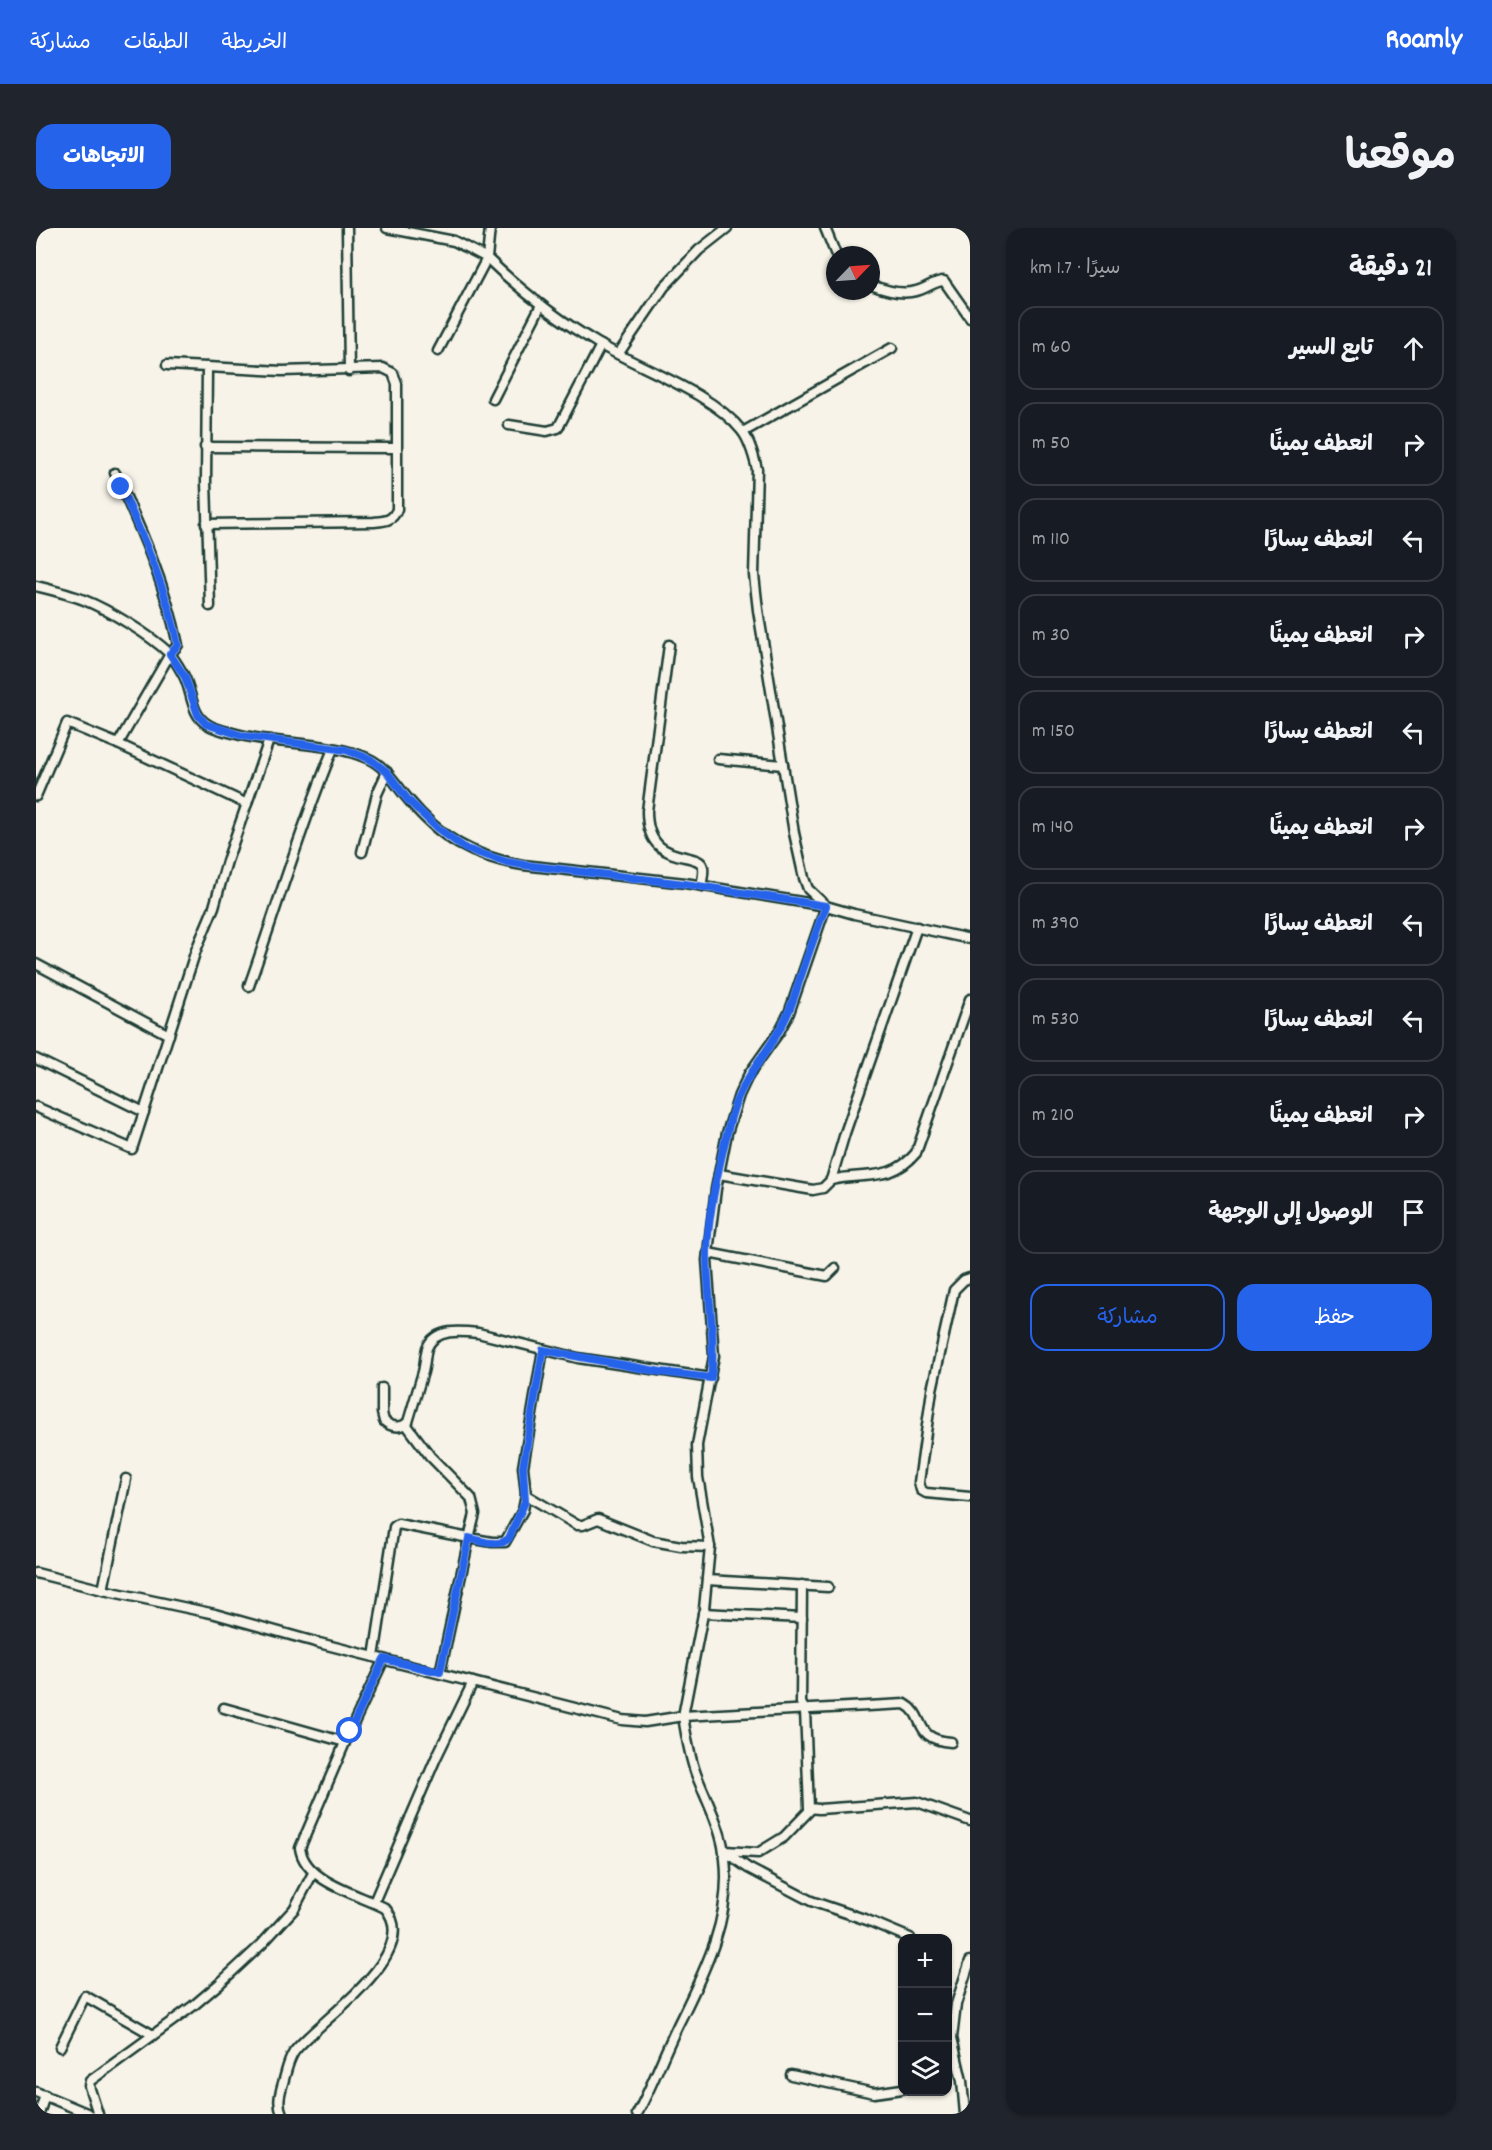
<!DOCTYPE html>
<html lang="ar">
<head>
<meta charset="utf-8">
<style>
  :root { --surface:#171b24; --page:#20242c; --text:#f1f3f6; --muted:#9ea1a6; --line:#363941; --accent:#2563eb }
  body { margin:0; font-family:Dekko,"Playpen Sans Arabic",sans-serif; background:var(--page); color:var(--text); direction:rtl }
  .controls { position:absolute; right:18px; bottom:18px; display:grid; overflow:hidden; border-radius:12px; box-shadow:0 2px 4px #0004 }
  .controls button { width:54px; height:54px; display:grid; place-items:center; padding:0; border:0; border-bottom:2px solid var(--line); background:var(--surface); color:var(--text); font:30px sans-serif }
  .compass { position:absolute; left:790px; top:18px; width:54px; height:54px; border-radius:50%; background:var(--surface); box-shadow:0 2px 4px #0004; rotate:65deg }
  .stop { position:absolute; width:18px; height:18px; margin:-14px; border:4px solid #2563eb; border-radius:50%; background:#fff }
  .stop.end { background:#2563eb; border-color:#fff; box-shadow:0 2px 6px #0008 }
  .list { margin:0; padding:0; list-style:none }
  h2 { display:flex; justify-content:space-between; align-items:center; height:78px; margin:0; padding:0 24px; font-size:26px }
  h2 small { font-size:20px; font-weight:400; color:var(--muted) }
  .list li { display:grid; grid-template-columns:39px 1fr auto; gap:18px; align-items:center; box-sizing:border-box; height:84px; margin:0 12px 12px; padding:0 12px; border:2px solid var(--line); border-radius:18px }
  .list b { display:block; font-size:22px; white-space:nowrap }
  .list em { font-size:20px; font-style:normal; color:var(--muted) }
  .actions { display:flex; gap:12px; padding:18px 24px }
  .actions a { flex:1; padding:14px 0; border:2px solid var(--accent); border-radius:18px; text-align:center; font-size:21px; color:var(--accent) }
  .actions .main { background:var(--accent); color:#fff }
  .icon { flex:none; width:33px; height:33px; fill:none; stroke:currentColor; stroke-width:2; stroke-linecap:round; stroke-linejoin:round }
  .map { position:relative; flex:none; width:934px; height:1886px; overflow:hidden; direction:ltr; border-radius:18px }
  header { display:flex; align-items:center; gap:36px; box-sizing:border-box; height:84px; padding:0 30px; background:var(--accent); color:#fff }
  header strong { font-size:28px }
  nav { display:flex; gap:33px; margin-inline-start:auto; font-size:21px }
  .intro { display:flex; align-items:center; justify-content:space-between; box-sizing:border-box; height:144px; padding:0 36px }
  h1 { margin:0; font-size:42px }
  .button { padding:15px 27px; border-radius:18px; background:var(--accent); color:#fff; font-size:21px; font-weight:700 }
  main { display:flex; gap:36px; padding:0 36px }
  aside { flex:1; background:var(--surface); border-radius:18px; box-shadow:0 2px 4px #0004 }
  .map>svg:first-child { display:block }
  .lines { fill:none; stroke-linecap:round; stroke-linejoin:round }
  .street-casing { stroke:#1f3d34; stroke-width:13 }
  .street { stroke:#f7f3e8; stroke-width:8 }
  .route { stroke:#2563eb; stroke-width:8 }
</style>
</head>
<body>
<header>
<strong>Roamly</strong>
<nav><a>الخريطة</a><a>الطبقات</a><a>مشاركة</a></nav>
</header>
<div class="intro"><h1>موقعنا</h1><a class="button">الاتجاهات</a></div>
<main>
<aside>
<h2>21 دقيقة<small>سيرًا · 1.7 km</small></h2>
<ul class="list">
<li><svg class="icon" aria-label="ahead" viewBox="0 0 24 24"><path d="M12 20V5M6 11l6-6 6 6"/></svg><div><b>تابع السير</b></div><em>60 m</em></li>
<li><svg class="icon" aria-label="right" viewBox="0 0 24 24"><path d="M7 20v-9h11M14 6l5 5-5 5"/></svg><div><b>انعطف يمينًا</b></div><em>50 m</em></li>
<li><svg class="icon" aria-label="left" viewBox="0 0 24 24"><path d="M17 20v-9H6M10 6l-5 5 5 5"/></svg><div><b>انعطف يسارًا</b></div><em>110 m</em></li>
<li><svg class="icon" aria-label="right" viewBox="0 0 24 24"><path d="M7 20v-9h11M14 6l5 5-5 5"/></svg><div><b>انعطف يمينًا</b></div><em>30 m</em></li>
<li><svg class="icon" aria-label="left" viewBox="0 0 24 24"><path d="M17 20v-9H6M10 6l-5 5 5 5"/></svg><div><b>انعطف يسارًا</b></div><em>150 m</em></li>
<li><svg class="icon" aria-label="right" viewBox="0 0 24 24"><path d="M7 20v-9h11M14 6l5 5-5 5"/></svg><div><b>انعطف يمينًا</b></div><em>140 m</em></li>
<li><svg class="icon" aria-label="left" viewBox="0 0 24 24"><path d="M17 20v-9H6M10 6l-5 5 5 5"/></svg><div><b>انعطف يسارًا</b></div><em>390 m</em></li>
<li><svg class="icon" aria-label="left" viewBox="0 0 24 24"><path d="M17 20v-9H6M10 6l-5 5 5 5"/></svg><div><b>انعطف يسارًا</b></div><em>530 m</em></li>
<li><svg class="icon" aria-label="right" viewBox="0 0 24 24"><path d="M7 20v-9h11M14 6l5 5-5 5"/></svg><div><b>انعطف يمينًا</b></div><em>210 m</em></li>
<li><svg class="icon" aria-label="arrive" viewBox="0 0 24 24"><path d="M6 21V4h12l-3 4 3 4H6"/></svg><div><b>الوصول إلى الوجهة</b></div></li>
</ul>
<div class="actions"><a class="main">حفظ</a><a>مشاركة</a></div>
</aside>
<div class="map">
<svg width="934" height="1886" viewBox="0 0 934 1886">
  <rect width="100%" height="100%" fill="#f7f3e8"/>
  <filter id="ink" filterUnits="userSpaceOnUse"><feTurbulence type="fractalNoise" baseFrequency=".0167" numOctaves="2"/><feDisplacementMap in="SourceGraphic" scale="12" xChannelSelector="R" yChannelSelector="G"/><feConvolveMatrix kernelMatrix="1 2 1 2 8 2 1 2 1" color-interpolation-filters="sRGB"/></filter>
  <g filter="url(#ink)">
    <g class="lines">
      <g class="street-casing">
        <g id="street">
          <polyline points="311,0 313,143"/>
          <polyline points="351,0 418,13 451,30 402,123"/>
          <path d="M454,0L451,30C485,63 522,92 563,116C605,141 675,164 706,203C714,213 718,229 721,241L718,347L722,382L758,605L768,650L772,661L790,678L818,686L934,711"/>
          <polyline points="789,0 800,27"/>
          <path d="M835,57C848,62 866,67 880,63C890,61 898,53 908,53L934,90"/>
          <polyline points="583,125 628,59 663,22 691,0"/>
          <polyline points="131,137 171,139 170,254 174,378"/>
          <polyline points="457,171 505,77"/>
          <polyline points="473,197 511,203 522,200 565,117"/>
          <polyline points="707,204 856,120"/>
          <polyline points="169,219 359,220"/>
          <path d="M79,245C104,299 130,358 142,417L134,426L82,516"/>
          <path d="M170,296L338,294C348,293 357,293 361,281V156L357,145L347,140L246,143L171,139"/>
          <path d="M0,358C16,362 33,366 48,372C73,382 114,407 133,425C139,431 144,441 148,448C156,463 155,487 171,496C178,501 188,503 197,505C238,517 293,513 331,530C350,538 359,556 372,571C405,611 437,629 487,637L649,655L790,678L753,785L743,804L713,846L703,867L691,905L680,961L671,1032L678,1128L661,1217L662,1249L674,1319L668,1381L647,1488L869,1476C891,1488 876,1511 915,1514"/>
          <path d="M633,417L611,583C611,641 663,621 667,639C668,645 666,653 665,658"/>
          <polyline points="682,531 747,537"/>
          <polyline points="0,568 31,495 82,516 211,576"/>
          <polyline points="326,624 341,566 351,544"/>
          <polyline points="0,736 133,807"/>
          <path d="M213,758C241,679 265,598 297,521"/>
          <polyline points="0,831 108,884"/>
          <polyline points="0,879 96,921 160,722 178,679 191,633 233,512"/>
          <polyline points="683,946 777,962 787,960 795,952 809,905 881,699"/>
          <path d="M795,952C827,944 855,955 880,925L934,771"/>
          <polyline points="672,1025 791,1048 799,1040"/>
          <polyline points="934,1050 928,1052 918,1062 896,1162 883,1254 885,1262 890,1265 934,1269"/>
          <path d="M346,1160V1185L348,1193C355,1199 365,1201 372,1194C377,1177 382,1161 387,1144C389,1136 389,1128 391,1120C399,1100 425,1103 442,1105L542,1130L675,1150"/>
          <polyline points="490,1267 487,1239 507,1122"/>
          <path d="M0,1345L67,1362L179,1386L283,1415L586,1492L609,1494L647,1488C650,1507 653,1527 660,1546C671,1574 686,1601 689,1631C696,1692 667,1746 641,1799C627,1828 616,1858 601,1886"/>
          <polyline points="671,1352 792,1359"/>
          <polyline points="766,1357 765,1475 769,1482 773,1580 783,1581 881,1574 934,1593"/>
          <polyline points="67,1362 90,1251"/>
          <polyline points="667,1385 766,1390"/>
          <polyline points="338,1429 358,1299 362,1296 433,1310 439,1286 435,1270 394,1228 370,1196"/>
          <polyline points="404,1445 433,1310 456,1314 469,1314 487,1282 490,1267 541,1297 547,1297 562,1291 617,1313 645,1318 674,1319"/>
          <polyline points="188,1480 309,1514"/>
          <polyline points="688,1623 712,1640 775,1673 831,1692 874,1710"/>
          <polyline points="688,1623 722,1625 748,1609 775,1581"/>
          <polyline points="338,1674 400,1530 437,1454"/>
          <polyline points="24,1819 49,1768 117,1807"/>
          <polyline points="755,1847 838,1865 866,1861"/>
          <polyline points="0,1864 53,1886"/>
          <polyline points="3,1886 9,1867"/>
          <polyline points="62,1886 53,1858 54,1853 157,1778 183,1756 225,1717 258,1681 277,1645"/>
          <path d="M246,1886C241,1875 244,1865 247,1855C250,1845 252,1833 258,1824C281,1793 389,1726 349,1680C322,1666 269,1654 264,1620L314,1503L348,1431"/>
          <polyline points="929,1886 926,1853 916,1810 920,1776 934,1733"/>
        </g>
      </g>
      <use href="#street" class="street"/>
    </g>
  </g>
  <g class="lines" filter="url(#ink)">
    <path class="route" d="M85,259C107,310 131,362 142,417L134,426L149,449L162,487L170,496L207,508L310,522L334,531L351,544L372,572L401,600L430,621L471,634L488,637L649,656L790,678C782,699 774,721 767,742C762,756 758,772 752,785C736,823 706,847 695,889C685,929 670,990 671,1032C672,1072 680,1110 675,1150L625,1144L507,1122L487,1239L489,1274L473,1310C465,1320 444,1313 433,1310L404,1444L348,1431L314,1503"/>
  </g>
</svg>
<div class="controls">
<button>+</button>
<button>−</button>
<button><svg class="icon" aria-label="layers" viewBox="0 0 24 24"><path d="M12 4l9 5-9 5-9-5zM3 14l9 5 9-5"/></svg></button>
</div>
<svg class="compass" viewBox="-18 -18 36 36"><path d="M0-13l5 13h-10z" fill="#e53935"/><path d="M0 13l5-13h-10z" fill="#9ea1a6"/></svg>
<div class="stop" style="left:314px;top:1503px"></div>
<div class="stop end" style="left:85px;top:259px"></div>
</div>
</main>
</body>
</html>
